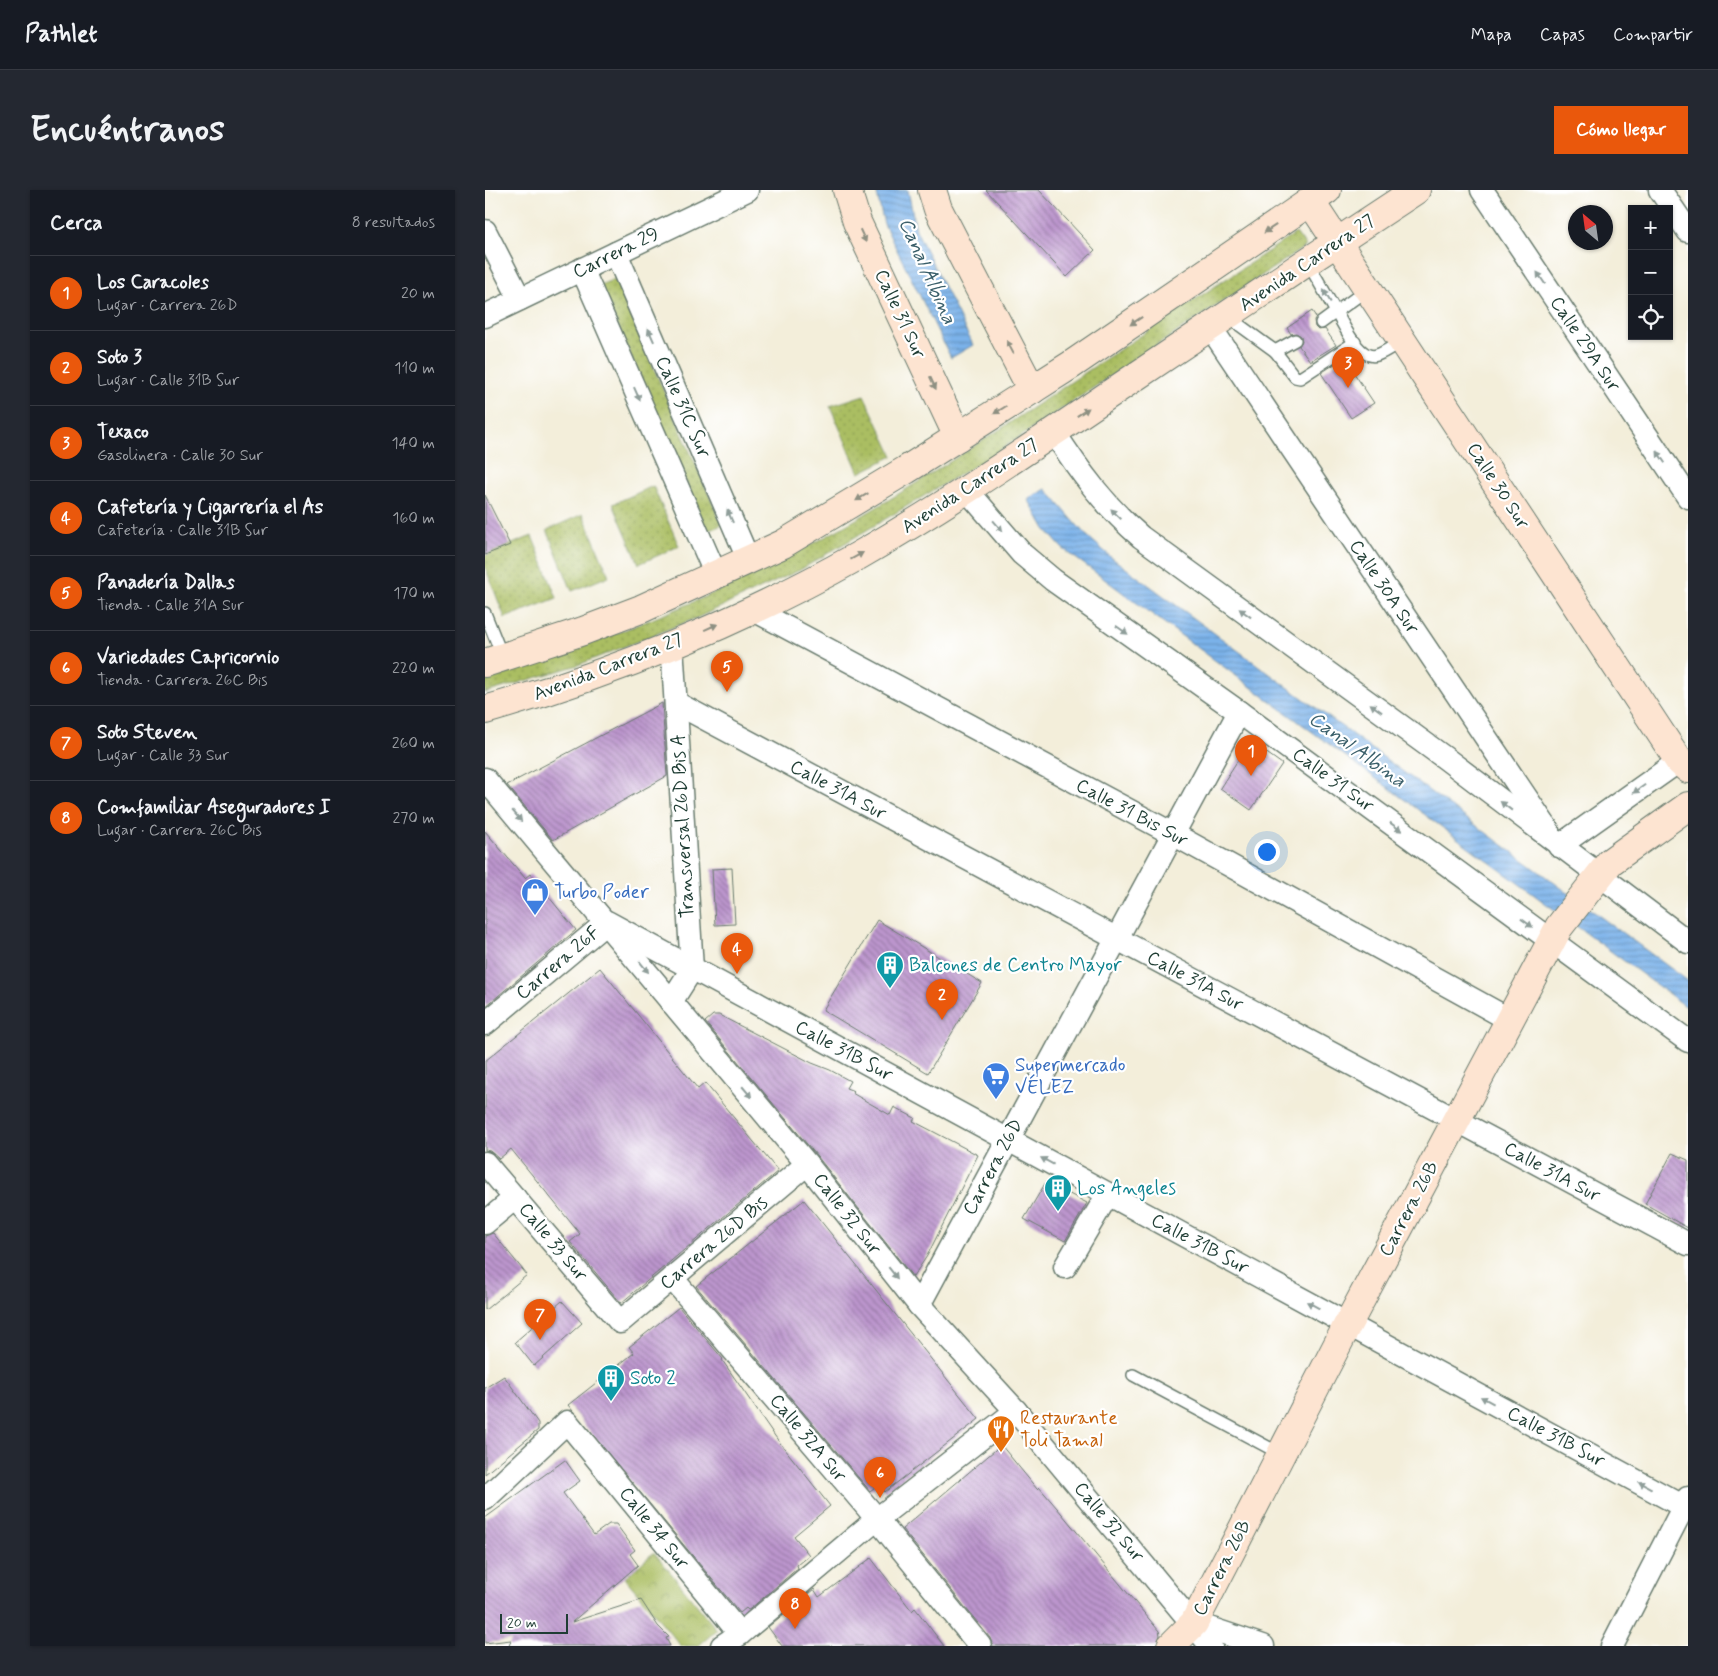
<!DOCTYPE html>
<html lang="es">
<head>
<meta charset="utf-8">
<style>
  :root { --surface:#171b24; --page:#242831; --text:#f1f3f6; --muted:#9ea1a6; --line:#363941; --accent:#ea580c }
  body { margin:0; font-family:Mynerve,sans-serif; background:var(--page); color:var(--text) }
  .controls { position:absolute; right:15px; top:15px; display:grid; overflow:hidden; border-radius:0px; box-shadow:0 1px 4px #0004 }
  .controls button { width:45px; height:45px; display:grid; place-items:center; padding:0; border:0; border-bottom:1px solid var(--line); background:var(--surface); color:var(--text); font:25px sans-serif }
  .compass { position:absolute; left:1083px; top:15px; width:45px; height:45px; border-radius:50%; background:var(--surface); box-shadow:0 1px 4px #0004; rotate:331deg }
  .scale { position:absolute; left:15px; bottom:12px; width:68px; box-sizing:border-box; padding-left:5px; border:2px solid #1f3d34; border-top:0; font-size:14px; line-height:18px; white-space:nowrap; color:#1f3d34; -webkit-text-stroke:4px #fff; paint-order:stroke }
  .you { position:absolute; left:781px; top:661px; width:18px; height:18px; margin:-12px; border:4px solid #fff; border-radius:50%; background:#1a73e8; box-shadow:0 0 0 8px #1a73e833 }
  .badge { display:grid; place-items:center; width:32px; height:32px; border-radius:50%; background:var(--accent); color:#fff; font-size:16px; font-weight:700 }
  .pin { position:absolute; translate:-50% -41px; filter:drop-shadow(0 1px 2px #0008) }
  .pin::after { content:''; position:absolute; top:26px; width:18px; height:15px; background:inherit; clip-path:polygon(0 0,100% 0,50% 100%) }
  .list { margin:0; padding:0; list-style:none }
  h2 { display:flex; justify-content:space-between; align-items:center; height:65px; margin:0; padding:0 20px; font-size:21px }
  h2 small { font-size:16px; font-weight:400; color:var(--muted) }
  .list li { display:grid; grid-template-columns:32px 1fr auto; gap:15px; align-items:center; box-sizing:border-box; height:75px; padding:0 20px; border-top:1px solid var(--line) }
  .list b { display:block; font-size:19px; white-space:nowrap }
  .list p { margin:0; font-size:16px; white-space:nowrap; color:var(--muted) }
  .list em { font-size:16px; font-style:normal; color:var(--muted) }
  .icon { flex:none; width:28px; height:28px; fill:none; stroke:currentColor; stroke-width:2; stroke-linecap:round; stroke-linejoin:round }
  .map { position:relative; flex:none; width:1203px; height:1456px; overflow:hidden; border-radius:0px }
  header { display:flex; align-items:center; gap:30px; box-sizing:border-box; height:70px; padding:0 25px; background:var(--surface); border-bottom:1px solid var(--line) }
  header strong { font-size:24px }
  nav { display:flex; gap:28px; margin-inline-start:auto; font-size:18px }
  .intro { display:flex; align-items:center; justify-content:space-between; box-sizing:border-box; height:120px; padding:0 30px }
  h1 { margin:0; font-size:35px }
  .button { padding:12px 22px; border-radius:0px; background:var(--accent); color:#fff; font-size:18px; font-weight:700 }
  main { display:flex; gap:30px; padding:0 30px }
  aside { flex:1; background:var(--surface); border-radius:0px; box-shadow:0 1px 4px #0004 }
  .map>svg:first-child { display:block }
  .grass { fill:url(#grass-dots); stroke:#647e4b }
  .park { fill:url(#park-crowns); stroke:#647e4b }
  .water { fill:url(#water-rules); stroke:#4d788f }
  .building { fill:url(#building-back-hatch) }
  .lines { fill:none; stroke-linecap:round; stroke-linejoin:round }
  .lane-casing { stroke:#697b6e; stroke-width:14 }
  .street-casing { stroke:#697b6e; stroke-width:25 }
  .secondary-casing { stroke:#697b6e; stroke-width:30 }
  .lane { stroke:#fff; stroke-width:11 }
  .street { stroke:#fff; stroke-width:22 }
  .secondary { stroke:#fde4d1; stroke-width:28 }
  .oneway { fill:#8e9082 }
  .oneway2 { fill:#8f9e9a }
  .labels { text-anchor:middle; dominant-baseline:central; stroke-width:4.5; stroke-linejoin:round; paint-order:stroke }
  .street-label { font-size:19px; fill:#1f3d34; stroke:#fff }
  .shop-label { font-size:19px; fill:#366cbe; stroke:#fff; text-anchor:start }
  .culture-label { font-size:19px; fill:#0d838f; stroke:#fff; text-anchor:start }
  .food-label { font-size:19px; fill:#c56008; stroke:#fff; text-anchor:start }
  .water-label { font-size:20px; font-style:italic; fill:#3b606b; stroke:#fff }
</style>
</head>
<body>
<header>
<strong>Pathlet</strong>
<nav><a>Mapa</a><a>Capas</a><a>Compartir</a></nav>
</header>
<div class="intro"><h1>Encuéntranos</h1><a class="button">Cómo llegar</a></div>
<main>
<aside>
<h2>Cerca<small>8 resultados</small></h2>
<ul class="list">
<li><span class="badge">1</span><div><b>Los Caracoles</b><p>Lugar · Carrera 26D</p></div><em>20 m</em></li>
<li><span class="badge">2</span><div><b>Soto 3</b><p>Lugar · Calle 31B Sur</p></div><em>110 m</em></li>
<li><span class="badge">3</span><div><b>Texaco</b><p>Gasolinera · Calle 30 Sur</p></div><em>140 m</em></li>
<li><span class="badge">4</span><div><b>Cafetería y Cigarrería el As</b><p>Cafetería · Calle 31B Sur</p></div><em>160 m</em></li>
<li><span class="badge">5</span><div><b>Panadería Dallas</b><p>Tienda · Calle 31A Sur</p></div><em>170 m</em></li>
<li><span class="badge">6</span><div><b>Variedades Capricornio</b><p>Tienda · Carrera 26C Bis</p></div><em>220 m</em></li>
<li><span class="badge">7</span><div><b>Soto Steven</b><p>Lugar · Calle 33 Sur</p></div><em>260 m</em></li>
<li><span class="badge">8</span><div><b>Comfamiliar Aseguradores I</b><p>Lugar · Carrera 26C Bis</p></div><em>270 m</em></li>
</ul>
</aside>
<div class="map">
<svg width="1203" height="1456" viewBox="0 0 1203 1456">
  <defs>
    <pattern id="grass-dots" width="8" height="8" patternUnits="userSpaceOnUse" patternTransform="scale(1.25)"><rect width="8" height="8" fill="#aabe62"/><path d="M2 2h.1M6 6h.1" fill="none" stroke="#8a9c52" stroke-width="1.8" stroke-linecap="round"/></pattern>
    <pattern id="park-crowns" width="20" height="18" patternUnits="userSpaceOnUse" patternTransform="scale(1.25)"><rect width="20" height="18" fill="#aabe62"/><path d="M2 6a3 3 0 1 1 6 0M12 15a3 3 0 1 1 6 0" fill="none" stroke="#8a9c52"/></pattern>
    <pattern id="water-rules" width="6" height="5" patternUnits="userSpaceOnUse" patternTransform="scale(1.25)"><rect width="6" height="5" fill="#7bb2ea"/><path d="M0 2.5h6" fill="none" stroke="#6492be"/></pattern>
    <pattern id="building-back-hatch" width="6" height="6" patternUnits="userSpaceOnUse" patternTransform="scale(1.25)"><rect width="6" height="6" fill="#bc95cd"/><path d="M-1 5l2 2M0 0l6 6M5-1l2 2" fill="none" stroke="#987ba7"/></pattern>
  </defs>
  <rect width="100%" height="100%" fill="#fff"/>
  <filter id="ink" filterUnits="userSpaceOnUse"><feTurbulence type="fractalNoise" baseFrequency=".02" numOctaves="2"/><feDisplacementMap in="SourceGraphic" scale="10" xChannelSelector="R" yChannelSelector="G"/><feConvolveMatrix kernelMatrix="1 2 1 2 8 2 1 2 1" color-interpolation-filters="sRGB"/></filter>
  <filter id="wash" filterUnits="userSpaceOnUse"><feTurbulence type="fractalNoise" baseFrequency=".0096" numOctaves="4" result="noise"/><feDisplacementMap in="SourceGraphic" scale="20" xChannelSelector="R" yChannelSelector="G"/><feGaussianBlur stdDeviation="1.12" result="paint"/><feColorMatrix in="noise" values="0 0 0 0 0 0 0 0 0 0 0 0 0 0 0 0 0 1.4 0 .05"/><feComposite in="paint" operator="in"/></filter>
  <g filter="url(#wash)">
    <rect width="100%" height="100%" fill="#f3eeda"/>
    <g class="grass">
      <path d="M811,43L821,56L506,266L315,380L214,427L93,475L0,503V489C101,456 200,420 295,371C383,326 467,271 550,216C637,158 724,100 811,43Z"/>
      <polygon points="130,89 237,335 222,341 115,95"/>
      <polygon points="379,205 408,266 374,283 345,216"/>
      <polygon points="168,296 194,356 154,374 128,314"/>
      <polygon points="98,324 124,386 87,401 62,340"/>
      <polygon points="47,346 72,408 20,428 0,377 0,365"/>
    </g>
    <polygon class="park" points="169,1362 232,1440 213,1456 196,1456 140,1388"/>
    <g class="water">
      <polygon points="391,0 423,0 431,40 488,155 466,168 399,34"/>
      <polygon points="561,299 599,343 627,368 1203,791 1203,818 577,358 560,339 543,309"/>
    </g>
    <g id="blocks">
      <g class="building">
        <polygon points="501,0 554,0 610,60 582,87"/>
        <polygon points="827,121 831,127 829,130 830,137 833,140 840,139 851,155 825,171 814,156 817,151 816,146 811,143 806,144 802,138"/>
        <polygon points="859,168 889,213 866,228 836,183"/>
        <polygon points="0,305 25,355 0,365"/>
        <polygon points="177,513 182,586 68,650 22,595"/>
        <polygon points="765,551 797,574 766,620 735,598"/>
        <polygon points="0,641 40,688 45,684 91,740 0,817"/>
        <polygon points="247,678 250,734 230,735 227,679"/>
        <polygon points="392,730 497,793 443,883 338,820"/>
        <polygon points="115,778 213,899 220,893 293,981 136,1113 85,1052 95,1044 26,959 14,969 5,961 0,960 0,871"/>
        <polygon points="228,825 234,825 327,873 345,880 365,891 361,898 369,901 367,903 405,925 409,917 430,928 428,931 493,965 442,1066 428,1087 332,966 220,832"/>
        <polygon points="1187,963 1203,970 1203,1038 1160,1014"/>
        <polygon points="561,992 602,1013 580,1051 539,1029"/>
        <polygon points="319,1010 494,1229 400,1302 394,1294 385,1301 211,1096"/>
        <polygon points="8,1043 42,1085 0,1120 0,1046"/>
        <polygon points="77,1111 97,1133 49,1176 30,1152"/>
        <polygon points="194,1117 238,1169 237,1170 292,1249 345,1316 309,1346 324,1365 312,1375 313,1378 265,1419 263,1420 261,1418 255,1423 83,1215 149,1163 144,1157"/>
        <polygon points="19,1186 53,1233 53,1240 0,1284 0,1198"/>
        <polygon points="516,1255 552,1299 554,1297 572,1318 674,1441 675,1445 671,1456 508,1456 505,1448 417,1339"/>
        <polygon points="80,1270 95,1291 78,1303 109,1345 124,1334 131,1334 150,1360 145,1364 153,1375 87,1432 156,1410 173,1436 184,1447 181,1448 185,1456 24,1456 26,1450 0,1453 0,1328"/>
        <polygon points="386,1368 427,1421 430,1418 459,1456 297,1456 283,1437 329,1399 334,1407"/>
      </g>
    </g>
  </g>
  <g filter="url(#ink)">
    <use href="#blocks" fill-opacity="0" stroke="#697b6e" stroke-width="1"/>
    <g class="lines">
      <g class="lane-casing">
        <g id="lane">
          <polyline points="823,73 851,122 836,133"/>
          <path d="M883,99L851,122C859,135 874,171 892,165C901,162 909,155 917,151"/>
          <polyline points="742,126 790,161 810,150"/>
          <polyline points="790,161 810,187 815,188 870,152"/>
          <polyline points="0,423 18,468"/>
          <polyline points="648,1185 796,1264"/>
        </g>
      </g>
      <g class="street-casing">
        <g id="street">
          <polyline points="997,0 1203,307"/>
          <polyline points="1175,0 1203,41"/>
          <polyline points="0,41 35,109"/>
          <polyline points="131,63 264,371"/>
          <polyline points="97,79 231,385"/>
          <polyline points="0,126 262,0"/>
          <polyline points="726,138 1063,640"/>
          <path d="M569,242C594,281 620,316 656,347L960,568L1203,752"/>
          <polyline points="481,299 537,364 568,390 754,522 1203,851"/>
          <polyline points="267,419 688,644 1025,830"/>
          <polyline points="191,513 1203,1054"/>
          <polyline points="0,589 322,974 434,1115 531,1221 726,1456"/>
          <polyline points="1074,656 1194,571"/>
          <polyline points="186,812 207,779 187,454"/>
          <polyline points="0,834 122,732 1203,1319"/>
          <polyline points="0,973 135,1132 322,974"/>
          <polyline points="0,1033 30,1008"/>
          <polyline points="580,1077 623,1004"/>
          <polyline points="187,1088 392,1329 495,1456"/>
          <polyline points="434,1115 754,522"/>
          <polyline points="0,1309 82,1232 255,1444"/>
          <polyline points="709,1433 778,1456"/>
          <polyline points="237,1456 255,1444 392,1329 531,1221"/>
          <polyline points="1127,1456 1203,1308"/>
        </g>
      </g>
      <g class="secondary-casing">
        <g id="secondary">
          <polyline points="362,0 372,32 473,247"/>
          <polyline points="447,0 453,19 547,200"/>
          <polyline points="825,11 1194,571 1203,579"/>
          <polyline points="0,473 98,441 156,419 298,354 421,280 586,175 842,0"/>
          <path d="M0,520C127,484 258,431 373,366C469,311 561,247 653,185C745,123 838,61 931,0"/>
          <polyline points="686,1456 709,1433 863,1134 1074,737 1125,672 1203,616"/>
        </g>
      </g>
      <use href="#lane" class="lane"/>
      <use href="#street" class="street"/>
      <use href="#secondary" class="secondary"/>
    </g>
    <defs><path id="oneway-solid" d="M-6-.8H1V-3.2L6.5 0L1 3.2V.8H-6Z" transform="scale(1.25)"/></defs>
    <g class="oneway">
      <use href="#oneway-solid" transform="translate(785 39) rotate(146)"/>
      <use href="#oneway-solid" transform="translate(378 46) rotate(65)"/>
      <use href="#oneway-solid" transform="translate(651 131) rotate(146)"/>
      <use href="#oneway-solid" transform="translate(525 157) rotate(-118)"/>
      <use href="#oneway-solid" transform="translate(448 193) rotate(65)"/>
      <use href="#oneway-solid" transform="translate(515 220) rotate(148)"/>
      <use href="#oneway-solid" transform="translate(598 222) rotate(-34)"/>
      <use href="#oneway-solid" transform="translate(377 307) rotate(149)"/>
      <use href="#oneway-solid" transform="translate(372 366) rotate(-29)"/>
      <use href="#oneway-solid" transform="translate(226 437) rotate(-24)"/>
    </g>
    <g class="oneway2">
      <use href="#oneway-solid" transform="translate(1056 88) rotate(-124)"/>
      <use href="#oneway-solid" transform="translate(842 106) rotate(-120)"/>
      <use href="#oneway-solid" transform="translate(166 145) rotate(-114)"/>
      <use href="#oneway-solid" transform="translate(152 204) rotate(66)"/>
      <use href="#oneway-solid" transform="translate(1176 267) rotate(-124)"/>
      <use href="#oneway-solid" transform="translate(631 324) rotate(-135)"/>
      <use href="#oneway-solid" transform="translate(245 326) rotate(-114)"/>
      <use href="#oneway-solid" transform="translate(513 336) rotate(49)"/>
      <use href="#oneway-solid" transform="translate(760 423) rotate(-144)"/>
      <use href="#oneway-solid" transform="translate(637 440) rotate(35)"/>
      <use href="#oneway-solid" transform="translate(891 518) rotate(-144)"/>
      <use href="#oneway-solid" transform="translate(1154 599) rotate(145)"/>
      <use href="#oneway-solid" transform="translate(1021 616) rotate(-142)"/>
      <use href="#oneway-solid" transform="translate(32 626) rotate(50)"/>
      <use href="#oneway-solid" transform="translate(911 637) rotate(36)"/>
      <use href="#oneway-solid" transform="translate(1042 733) rotate(36)"/>
      <use href="#oneway-solid" transform="translate(159 777) rotate(51)"/>
      <use href="#oneway-solid" transform="translate(262 902) rotate(50)"/>
      <use href="#oneway-solid" transform="translate(562 971) rotate(-152)"/>
      <use href="#oneway-solid" transform="translate(408 1083) rotate(52)"/>
      <use href="#oneway-solid" transform="translate(828 1115) rotate(-152)"/>
      <use href="#oneway-solid" transform="translate(1002 1210) rotate(-152)"/>
      <use href="#oneway-solid" transform="translate(1160 1295) rotate(-152)"/>
    </g>
  </g>
  <defs>
    <g id="shop-pin" transform="scale(1.4375)"><path d="M0 17L-7.5 6A9.5 9.5 0 1 1 7.5 6Z" fill="#3f7fe0" stroke="#fff"/><path d="M-5-2.5h2.3a2.7 3.5 0 0 1 5.4 0H5L5.5 6h-11ZM-1.5-2.5h3a1.5 2.3 0 0 0-3 0Z" fill="#fff"/></g>
    <g id="building-pin" transform="scale(1.4375)"><path d="M0 17L-7.5 6A9.5 9.5 0 1 1 7.5 6Z" fill="#0f9aa8" stroke="#fff"/><path d="M-4-6H4V6H1V3H-1V6H-4ZM-2.5-4.3h1.7v1.8h-1.7ZM.8-4.3h1.7v1.8H.8ZM-2.5-1h1.7V.8h-1.7ZM.8-1h1.7V.8H.8Z" fill="#fff"/></g>
    <g id="supermarket-pin" transform="scale(1.4375)"><path d="M0 17L-7.5 6A9.5 9.5 0 1 1 7.5 6Z" fill="#3f7fe0" stroke="#fff"/><path d="M-6-5.5h2.5l.6 2H6L4.5 2H-2.5L-4.4-4H-6ZM-1.5 3.2a1.3 1.3 0 1 0 .1 0ZM3 3.2a1.3 1.3 0 1 0 .1 0Z" fill="#fff"/></g>
    <g id="restaurant-pin" transform="scale(1.4375)"><path d="M0 17L-7.5 6A9.5 9.5 0 1 1 7.5 6Z" fill="#e8710a" stroke="#fff"/><path d="M-5-6h1v4h1v-4h1v4h1v-4h1v5L-1.5 .5V6h-2V.5L-5-1ZM5-6V6H3V1.5H1.5Q1.5-4 5-6Z" fill="#fff"/></g>
  </defs>
  <g fill-rule="evenodd">
    <use href="#shop-pin" x="50" y="702"/>
    <use href="#building-pin" x="405" y="775"/>
    <use href="#supermarket-pin" x="511" y="886"/>
    <use href="#building-pin" x="573" y="998"/>
    <use href="#building-pin" x="126" y="1188"/>
    <use href="#restaurant-pin" x="516" y="1239"/>
  </g>
  <g class="labels">
    <g class="street-label">
      <text transform="translate(131 63) rotate(-26)">Carrera 29</text>
      <text transform="translate(822 73) rotate(-34)">Avenida Carrera 27</text>
      <text transform="translate(415 124) rotate(65)">Calle 31 Sur</text>
      <text transform="translate(1100 154) rotate(56)">Calle 29A Sur</text>
      <text transform="translate(198 217) rotate(66)">Calle 31C Sur</text>
      <text transform="translate(485 296) rotate(-33)">Avenida Carrera 27</text>
      <text transform="translate(1013 296) rotate(57)">Calle 30 Sur</text>
      <text transform="translate(899 397) rotate(56)">Calle 30A Sur</text>
      <text transform="translate(123 477) rotate(-21)">Avenida Carrera 27</text>
      <text transform="translate(848 590) rotate(36)">Calle 31 Sur</text>
      <text transform="translate(353 600) rotate(28)">Calle 31A Sur</text>
      <text transform="translate(647 623) rotate(28)">Calle 31 Bis Sur</text>
      <text transform="translate(198 636) rotate(-93)">Transversal 26D Bis A</text>
      <text transform="translate(73 773) rotate(-40)">Carrera 26F</text>
      <text transform="translate(710 791) rotate(28)">Calle 31A Sur</text>
      <text transform="translate(359 861) rotate(28)">Calle 31B Sur</text>
      <text transform="translate(508 977) rotate(-62)">Carrera 26D</text>
      <text transform="translate(1067 982) rotate(28)">Calle 31A Sur</text>
      <text transform="translate(924 1019) rotate(-62)">Carrera 26B</text>
      <text transform="translate(362 1024) rotate(52)">Calle 32 Sur</text>
      <text transform="translate(68 1052) rotate(50)">Calle 33 Sur</text>
      <text transform="translate(229 1053) rotate(-40)">Carrera 26D Bis</text>
      <text transform="translate(715 1054) rotate(28)">Calle 31B Sur</text>
      <text transform="translate(1071 1247) rotate(28)">Calle 31B Sur</text>
      <text transform="translate(323 1248) rotate(50)">Calle 32A Sur</text>
      <text transform="translate(624 1332) rotate(50)">Calle 32 Sur</text>
      <text transform="translate(169 1338) rotate(51)">Calle 34 Sur</text>
      <text transform="translate(737 1378) rotate(-63)">Carrera 26B</text>
    </g>
    <g class="shop-label">
      <text x="69" y="702">Turbo Poder</text>
      <text x="530" y="875">Supermercado<tspan x="530" dy="22">VÉLEZ</tspan></text>
    </g>
    <g class="culture-label">
      <text x="424" y="775">Balcones de Centro Mayor</text>
      <text x="592" y="998">Los Angeles</text>
      <text x="145" y="1188">Soto 2</text>
    </g>
    <g class="food-label">
      <text x="535" y="1228">Restaurante<tspan x="535" dy="22">Toli Tamal</tspan></text>
    </g>
    <g class="water-label">
      <text transform="translate(442 81) rotate(66)">Canal Albina</text>
      <text transform="translate(872 560) rotate(36)">Canal Albina</text>
    </g>
  </g>
</svg>
<div class="controls">
<button>+</button>
<button>−</button>
<button><svg class="icon" aria-label="locate" viewBox="0 0 24 24"><circle cx="12" cy="12" r="6"/><path d="M12 2v4M12 18v4M2 12h4M18 12h4"/></svg></button>
</div>
<svg class="compass" viewBox="-18 -18 36 36"><path d="M0-13l5 13h-10z" fill="#e53935"/><path d="M0 13l5-13h-10z" fill="#9ea1a6"/></svg>
<div class="scale">20 m</div>
<div class="you"></div>
<div class="pin badge" style="left:766px;top:586px">1</div>
<div class="pin badge" style="left:457px;top:830px">2</div>
<div class="pin badge" style="left:863px;top:198px">3</div>
<div class="pin badge" style="left:252px;top:784px">4</div>
<div class="pin badge" style="left:242px;top:502px">5</div>
<div class="pin badge" style="left:395px;top:1308px">6</div>
<div class="pin badge" style="left:55px;top:1150px">7</div>
<div class="pin badge" style="left:310px;top:1439px">8</div>
</div>
</main>
</body>
</html>
